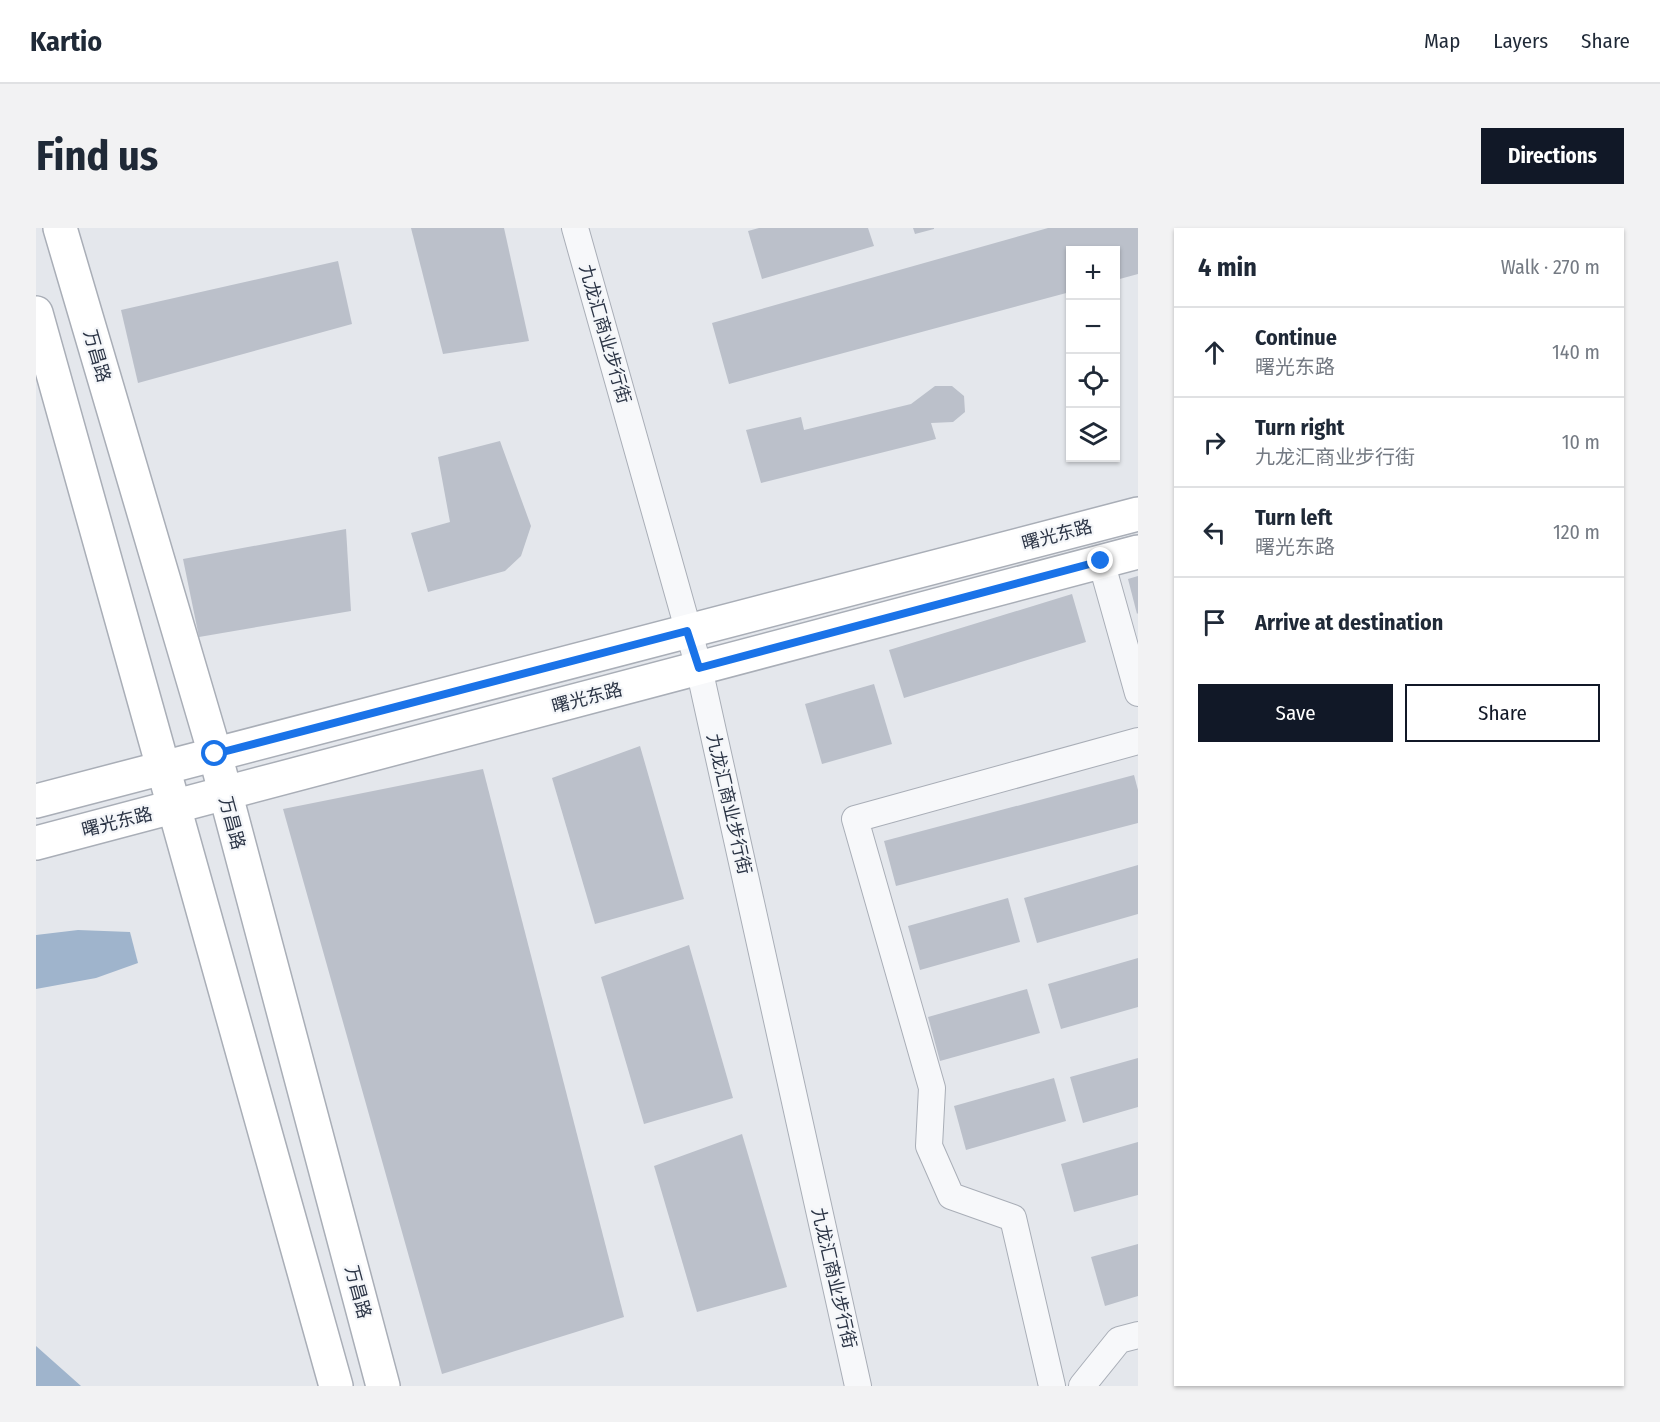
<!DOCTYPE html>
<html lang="en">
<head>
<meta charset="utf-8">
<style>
  :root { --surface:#fff; --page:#f2f2f3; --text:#1f2937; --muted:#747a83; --line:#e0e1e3; --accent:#111827 }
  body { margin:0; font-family:"Fira Sans Condensed","Noto Sans SC",sans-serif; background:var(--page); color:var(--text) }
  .controls { position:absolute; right:18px; top:18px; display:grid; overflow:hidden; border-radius:0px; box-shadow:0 2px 4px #0004 }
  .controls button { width:54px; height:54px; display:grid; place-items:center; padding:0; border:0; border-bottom:2px solid var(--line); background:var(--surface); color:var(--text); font:30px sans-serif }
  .stop { position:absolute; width:18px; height:18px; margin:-14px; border:4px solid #1a73e8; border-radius:50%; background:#fff }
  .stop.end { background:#1a73e8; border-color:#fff; box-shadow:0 2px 6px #0008 }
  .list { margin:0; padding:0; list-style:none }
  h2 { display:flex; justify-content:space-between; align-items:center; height:78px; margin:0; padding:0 24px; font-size:26px }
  h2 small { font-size:20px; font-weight:400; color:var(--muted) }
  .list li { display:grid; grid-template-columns:39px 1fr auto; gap:18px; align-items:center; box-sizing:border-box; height:90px; padding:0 24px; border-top:2px solid var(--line) }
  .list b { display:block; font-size:22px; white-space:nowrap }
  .list p { margin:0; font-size:20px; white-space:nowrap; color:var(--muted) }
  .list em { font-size:20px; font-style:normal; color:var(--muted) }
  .actions { display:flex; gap:12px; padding:18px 24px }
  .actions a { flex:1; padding:14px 0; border:2px solid var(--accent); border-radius:0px; text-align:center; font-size:21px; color:var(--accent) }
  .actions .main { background:var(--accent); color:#fff }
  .icon { flex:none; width:33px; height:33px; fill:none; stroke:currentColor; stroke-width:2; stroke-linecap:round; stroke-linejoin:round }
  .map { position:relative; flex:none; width:1102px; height:1158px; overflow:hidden; border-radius:0px }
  header { display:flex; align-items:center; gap:36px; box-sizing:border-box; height:84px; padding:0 30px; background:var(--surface); border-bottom:2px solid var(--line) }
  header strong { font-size:28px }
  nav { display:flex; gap:33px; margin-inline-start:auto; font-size:21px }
  .intro { display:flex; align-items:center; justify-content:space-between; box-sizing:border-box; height:144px; padding:0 36px }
  h1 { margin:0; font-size:42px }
  .button { padding:15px 27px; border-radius:0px; background:var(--accent); color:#fff; font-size:21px; font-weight:700 }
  main { display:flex; gap:36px; padding:0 36px }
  aside { flex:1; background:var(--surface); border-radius:0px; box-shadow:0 2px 4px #0004 }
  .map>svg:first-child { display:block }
  .water { fill:#9fb4cc }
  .building { fill:#bbc0ca }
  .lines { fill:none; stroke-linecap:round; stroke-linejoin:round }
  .street-casing { stroke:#a9aeb7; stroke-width:28 }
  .secondary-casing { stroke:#a9aeb7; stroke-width:36 }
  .street { stroke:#f7f8fa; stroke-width:26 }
  .secondary { stroke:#fff; stroke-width:33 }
  .route { stroke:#1a73e8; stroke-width:8 }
  .labels { text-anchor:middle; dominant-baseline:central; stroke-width:4.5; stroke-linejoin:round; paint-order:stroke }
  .street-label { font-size:18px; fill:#2b3445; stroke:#f4f6f9 }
</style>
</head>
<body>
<header>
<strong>Kartio</strong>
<nav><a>Map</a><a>Layers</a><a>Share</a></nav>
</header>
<div class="intro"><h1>Find us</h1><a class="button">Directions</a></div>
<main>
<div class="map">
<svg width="1102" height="1158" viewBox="0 0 1102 1158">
  <rect width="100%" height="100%" fill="#e4e7ec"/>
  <g class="water">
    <polygon points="42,702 94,704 102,735 60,750 0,761 0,707"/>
    <polygon points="0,1118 45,1158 0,1158"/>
  </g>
  <g class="building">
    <polygon points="375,0 468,0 493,113 407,126"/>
    <polygon points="723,0 832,0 838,18 726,51 712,3"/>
    <polygon points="877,0 898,0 898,1 879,6"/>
    <polygon points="1012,0 1102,0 1102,46 1080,52 1080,22 1034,22 1034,64 693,156 676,95"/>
    <polygon points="302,33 316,96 102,155 85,82"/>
    <polygon points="899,158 916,158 928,168 929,184 917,194 895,195 900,211 725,255 710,202 765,189 768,202 875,176"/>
    <polygon points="464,213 495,298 485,328 469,343 392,364 375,305 414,294 402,229"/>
    <polygon points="310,301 315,383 163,409 147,331"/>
    <polygon points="1102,348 1102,385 1101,386 1092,351"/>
    <polygon points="1036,366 1050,414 868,470 853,422"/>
    <polygon points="838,456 856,516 786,536 769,476"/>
    <polygon points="604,518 648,671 559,696 516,550"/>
    <polygon points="447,541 588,1089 406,1146 247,581"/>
    <polygon points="1098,547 1102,562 1102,595 860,658 848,613"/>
    <polygon points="1102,637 1102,686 1001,715 988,670"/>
    <polygon points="972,670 984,714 884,742 872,698"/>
    <polygon points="653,717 697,870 608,896 565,749"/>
    <polygon points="1102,730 1102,779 1025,801 1012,756"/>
    <polygon points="991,761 1004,805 904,833 892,789"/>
    <polygon points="1102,830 1102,879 1047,895 1034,849"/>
    <polygon points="1018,850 1030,893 930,922 918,878"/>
    <polygon points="706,906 751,1059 661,1084 618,938"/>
    <polygon points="1102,914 1102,967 1038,984 1025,936"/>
    <polygon points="1102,1016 1102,1068 1069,1078 1055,1029"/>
  </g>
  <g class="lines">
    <g class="street-casing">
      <g id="street">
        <polyline points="539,0 663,440 822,1158"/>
        <polyline points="1065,333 1102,465"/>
        <polyline points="1016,1158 977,990 915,968 893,918 896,860 819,591 1102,513"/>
        <polyline points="1046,1158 1083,1112 1102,1107"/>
      </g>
    </g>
    <g class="secondary-casing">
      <g id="secondary">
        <polyline points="24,0 179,526 347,1158"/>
        <polyline points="0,85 300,1158"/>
        <polyline points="0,573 1102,286"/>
        <polyline points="0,615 1102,324"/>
      </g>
    </g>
    <use href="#street" class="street"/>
    <use href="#secondary" class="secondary"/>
  </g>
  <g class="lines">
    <polyline class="route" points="179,526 651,403 663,440 1065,333"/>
  </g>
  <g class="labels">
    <g class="street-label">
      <text transform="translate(569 106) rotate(74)">九龙汇商业步行街</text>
      <text transform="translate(61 128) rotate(74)">万昌路</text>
      <text transform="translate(1021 307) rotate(-15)">曙光东路</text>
      <text transform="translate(551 470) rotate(-15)">曙光东路</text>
      <text transform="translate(693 576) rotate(77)">九龙汇商业步行街</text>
      <text transform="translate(81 594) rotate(-14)">曙光东路</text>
      <text transform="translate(196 595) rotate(75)">万昌路</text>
      <text transform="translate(798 1050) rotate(77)">九龙汇商业步行街</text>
      <text transform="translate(322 1064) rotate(75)">万昌路</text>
    </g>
  </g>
</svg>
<div class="controls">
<button>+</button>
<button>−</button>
<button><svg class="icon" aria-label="locate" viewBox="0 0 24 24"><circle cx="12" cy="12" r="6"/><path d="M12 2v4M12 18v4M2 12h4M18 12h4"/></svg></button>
<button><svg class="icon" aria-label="layers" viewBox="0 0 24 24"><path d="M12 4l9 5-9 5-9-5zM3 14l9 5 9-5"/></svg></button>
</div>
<div class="stop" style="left:179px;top:526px"></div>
<div class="stop end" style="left:1065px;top:333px"></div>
</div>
<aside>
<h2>4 min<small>Walk · 270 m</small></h2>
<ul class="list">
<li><svg class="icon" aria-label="ahead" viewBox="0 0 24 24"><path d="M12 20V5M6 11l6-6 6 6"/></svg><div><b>Continue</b><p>曙光东路</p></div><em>140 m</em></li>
<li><svg class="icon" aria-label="right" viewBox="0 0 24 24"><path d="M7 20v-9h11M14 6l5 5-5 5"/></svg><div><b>Turn right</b><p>九龙汇商业步行街</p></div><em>10 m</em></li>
<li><svg class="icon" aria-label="left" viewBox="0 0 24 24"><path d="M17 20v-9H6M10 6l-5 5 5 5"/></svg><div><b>Turn left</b><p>曙光东路</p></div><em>120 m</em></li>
<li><svg class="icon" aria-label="arrive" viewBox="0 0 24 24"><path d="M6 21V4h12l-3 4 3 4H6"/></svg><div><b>Arrive at destination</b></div></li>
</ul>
<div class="actions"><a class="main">Save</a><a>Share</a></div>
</aside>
</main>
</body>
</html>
